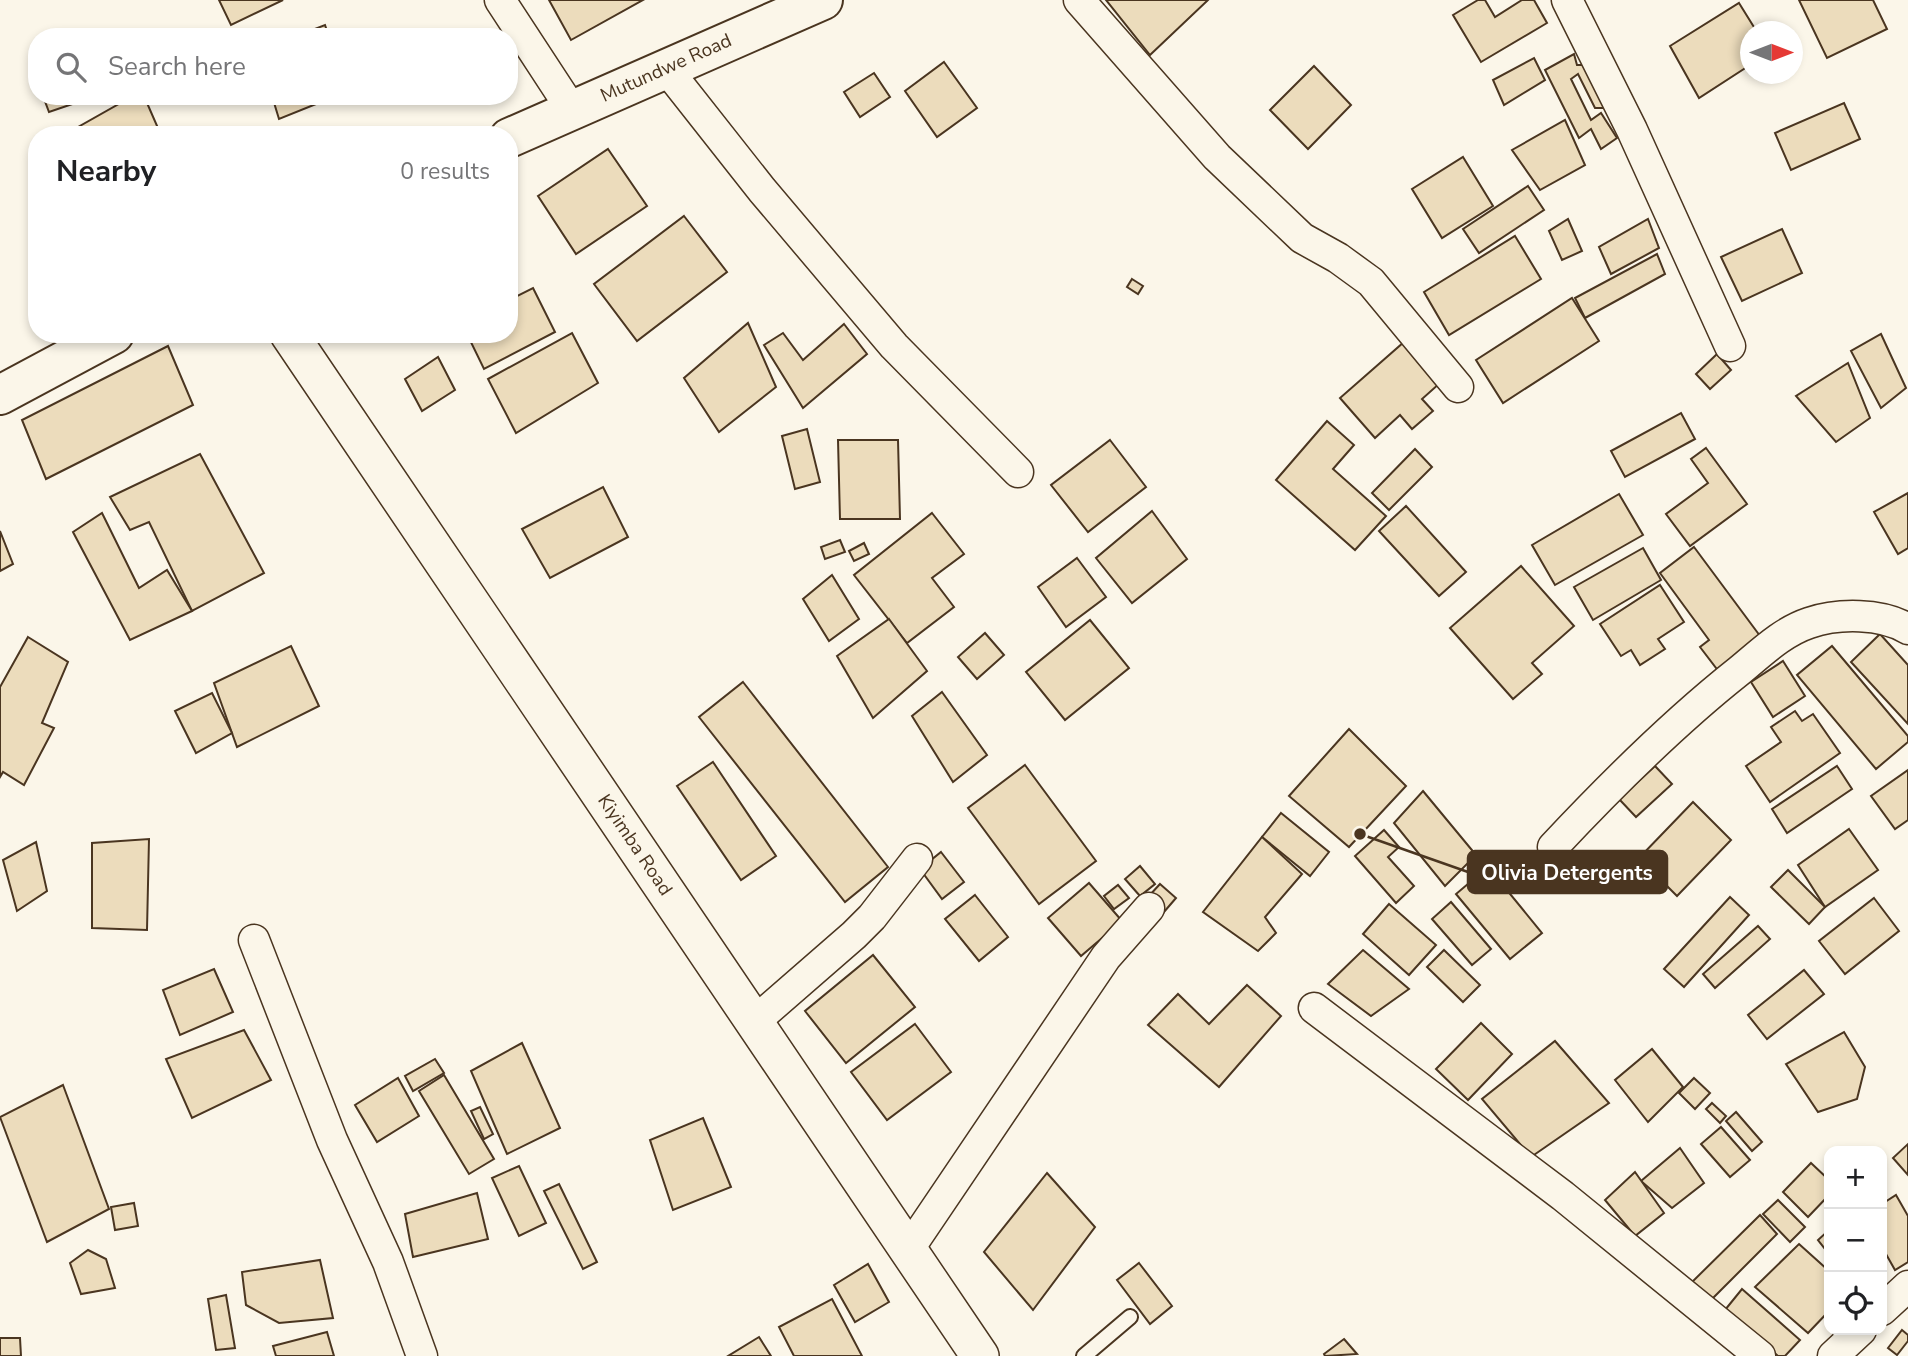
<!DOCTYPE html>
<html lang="en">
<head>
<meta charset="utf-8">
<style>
  :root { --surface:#fff; --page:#f2f2f2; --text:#202124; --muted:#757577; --line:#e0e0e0 }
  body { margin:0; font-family:"Nunito Sans",sans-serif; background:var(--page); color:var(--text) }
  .controls { position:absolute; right:21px; bottom:21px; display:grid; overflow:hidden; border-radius:14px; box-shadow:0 4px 10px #0003 }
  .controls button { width:63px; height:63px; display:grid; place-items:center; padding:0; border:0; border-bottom:2px solid var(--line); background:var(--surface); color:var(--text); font:35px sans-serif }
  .compass { position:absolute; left:1740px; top:21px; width:63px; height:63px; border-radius:50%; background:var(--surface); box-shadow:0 4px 10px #0003; rotate:90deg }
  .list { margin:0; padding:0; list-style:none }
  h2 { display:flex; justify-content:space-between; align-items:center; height:91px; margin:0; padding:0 28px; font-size:30px }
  h2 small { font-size:23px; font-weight:400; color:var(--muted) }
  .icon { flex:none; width:38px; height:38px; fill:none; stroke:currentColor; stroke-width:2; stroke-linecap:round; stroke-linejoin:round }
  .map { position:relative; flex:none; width:1908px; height:1356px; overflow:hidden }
  .search { position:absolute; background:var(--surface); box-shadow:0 4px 10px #0003; left:28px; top:28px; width:490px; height:77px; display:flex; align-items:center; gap:18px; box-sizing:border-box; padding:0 24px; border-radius:28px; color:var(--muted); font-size:26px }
  .panel { position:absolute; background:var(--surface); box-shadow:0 4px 10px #0003; left:28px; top:126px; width:490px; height:217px; border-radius:28px }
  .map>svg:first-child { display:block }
  .building { fill:#ecdcbc; stroke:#4a3520; stroke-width:2 }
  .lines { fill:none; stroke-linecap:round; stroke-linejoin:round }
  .service-casing { stroke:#4a3520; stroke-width:18 }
  .minor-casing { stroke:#4a3520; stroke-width:33 }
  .tertiary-casing { stroke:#4a3520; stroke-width:40 }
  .secondary-casing { stroke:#4a3520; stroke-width:42 }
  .service { stroke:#fbf6e9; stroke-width:14 }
  .minor { stroke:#fbf6e9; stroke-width:30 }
  .tertiary { stroke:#fbf6e9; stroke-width:37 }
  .secondary { stroke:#fbf6e9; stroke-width:38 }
  .labels { text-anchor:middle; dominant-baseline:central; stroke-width:5; stroke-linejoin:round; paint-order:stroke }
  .street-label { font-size:19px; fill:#4a3520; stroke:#fbf6e9 }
  .leader { fill:none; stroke:#4a3520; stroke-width:2.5 }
  .callout-dot { fill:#4a3520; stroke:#fbf6e9; stroke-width:2.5 }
  .callout { fill:#4a3520; stroke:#4a3520; stroke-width:2.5 }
  .callout-label { font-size:21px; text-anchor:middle; font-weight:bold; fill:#fff }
</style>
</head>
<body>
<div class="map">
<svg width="1908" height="1356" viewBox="0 0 1908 1356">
  <rect width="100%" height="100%" fill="#fbf6e9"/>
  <g class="building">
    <polygon points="219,0 283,0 231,25"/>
    <polygon points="549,0 643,0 571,40"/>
    <polygon points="1106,0 1208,0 1150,55"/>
    <polygon points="1478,0 1485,0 1495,17 1522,0 1534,0 1547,23 1481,62 1453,15"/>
    <polygon points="1799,0 1873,0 1887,29 1827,58"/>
    <polygon points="1739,3 1757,32 1750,32 1750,65 1699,98 1670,46"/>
    <polygon points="325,25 329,37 294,37"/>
    <polygon points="1574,54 1577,65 1585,65 1608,108 1595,108 1578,74 1571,79 1591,120 1601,113 1617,138 1601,149 1591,129 1579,138 1545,70"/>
    <polygon points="1534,58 1545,80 1504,105 1493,80"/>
    <polygon points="944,62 977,108 937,137 905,91"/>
    <polygon points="1314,66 1351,105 1308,149 1270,110"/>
    <polygon points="874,73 890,97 860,117 844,92"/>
    <polygon points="43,96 96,96 49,112"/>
    <polygon points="133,96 144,96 161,135 64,135"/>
    <polygon points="272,96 336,96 279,119"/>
    <polygon points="1844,103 1860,139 1791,170 1775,133"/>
    <polygon points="1565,120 1585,165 1540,190 1512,150"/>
    <polygon points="608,149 647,206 576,254 538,196"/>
    <polygon points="1463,157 1493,206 1442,238 1412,189"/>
    <polygon points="1528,186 1544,210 1479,253 1463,229"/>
    <polygon points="684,216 727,272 637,341 594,284"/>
    <polygon points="1568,219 1582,251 1562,260 1549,231"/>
    <polygon points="1648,219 1659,248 1611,274 1599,247"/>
    <polygon points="1782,229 1802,273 1742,301 1721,257"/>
    <polygon points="1515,236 1541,279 1449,335 1424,292"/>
    <polygon points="1657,254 1665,274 1585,318 1575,298"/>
    <polygon points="1132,279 1143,286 1138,294 1127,287"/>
    <polygon points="533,288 555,332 484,369 467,334 509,334 509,300"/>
    <polygon points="1572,298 1599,341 1503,403 1476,360"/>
    <polygon points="748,323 776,387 719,432 684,378"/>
    <polygon points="844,324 867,354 803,408 764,345 783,333 803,360"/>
    <polygon points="572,333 598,383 516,433 488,379"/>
    <polygon points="1881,334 1906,388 1881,408 1851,351"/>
    <polygon points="1404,342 1440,383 1422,399 1433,411 1412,429 1400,415 1375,438 1340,398"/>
    <polygon points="168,346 193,405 46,479 22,420"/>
    <polygon points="1717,354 1731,370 1710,389 1696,374"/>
    <polygon points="438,357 455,390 422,411 405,379"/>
    <polygon points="1848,363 1870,418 1836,442 1796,396"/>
    <polygon points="1681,413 1695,439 1625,477 1611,451"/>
    <polygon points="1327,421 1354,445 1333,469 1386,516 1355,550 1276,480"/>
    <polygon points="807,429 820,482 795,489 782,436"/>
    <polygon points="838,440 898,440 900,519 840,519"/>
    <polygon points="1110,440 1146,487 1088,532 1051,485"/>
    <polygon points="1706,448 1747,504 1690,546 1666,514 1708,483 1691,459"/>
    <polygon points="1415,449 1432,467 1389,510 1372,493"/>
    <polygon points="200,454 264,573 192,611 149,522 130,530 110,497"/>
    <polygon points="603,487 628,537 550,578 522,529"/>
    <polygon points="1908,493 1908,548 1898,554 1874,512"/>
    <polygon points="1619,494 1643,535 1555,585 1532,545"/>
    <polygon points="1406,506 1466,572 1439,596 1379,531"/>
    <polygon points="1152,511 1187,559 1132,603 1096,558"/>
    <polygon points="102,513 139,588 167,570 192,611 130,640 73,532"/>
    <polygon points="932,513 964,554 932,578 954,607 907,643 854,575"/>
    <polygon points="0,531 13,564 0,571"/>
    <polygon points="840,540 845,552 825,559 821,547"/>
    <polygon points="864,543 869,554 854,561 849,551"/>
    <polygon points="1694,547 1766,644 1723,677 1700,647 1709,640 1660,573"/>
    <polygon points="1643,548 1661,580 1593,620 1574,587"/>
    <polygon points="1077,558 1106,597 1066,627 1038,587"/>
    <polygon points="1521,566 1574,626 1532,663 1542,674 1513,699 1450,628"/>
    <polygon points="832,575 859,619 829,641 803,599"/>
    <polygon points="1660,585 1684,622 1658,639 1665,649 1640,665 1631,650 1621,656 1600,624"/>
    <polygon points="889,619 927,671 873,718 837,656"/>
    <polygon points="1090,620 1129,668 1065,720 1026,672"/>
    <polygon points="985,633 1004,655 977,679 958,657"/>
    <polygon points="1880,634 1908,665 1908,724 1851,662"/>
    <polygon points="28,637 68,662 42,723 54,728 24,785 3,772 0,777 0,687"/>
    <polygon points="291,646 319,706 237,747 214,683"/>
    <polygon points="1832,646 1908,736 1908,742 1876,769 1797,675"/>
    <polygon points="1783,661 1805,696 1773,717 1751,682"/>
    <polygon points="743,682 888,867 845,902 699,717"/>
    <polygon points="942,692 987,755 953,782 912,716"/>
    <polygon points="212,693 232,733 196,753 175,711"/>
    <polygon points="1795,711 1802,721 1813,714 1840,753 1770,802 1746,766 1781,742 1771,727"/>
    <polygon points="1349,729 1406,786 1349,847 1289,796"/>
    <polygon points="713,762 776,856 741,880 677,786"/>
    <polygon points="1025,765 1096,861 1039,904 968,808"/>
    <polygon points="1655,766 1672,784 1636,817 1619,799"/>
    <polygon points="1837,766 1852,789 1787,833 1772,809"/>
    <polygon points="1908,770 1908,820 1895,829 1871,796"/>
    <polygon points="1423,791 1476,855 1445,886 1394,823"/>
    <polygon points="1693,802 1731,840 1677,896 1639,858"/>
    <polygon points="1281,813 1329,852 1310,876 1262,837"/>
    <polygon points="1849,829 1878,870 1825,907 1798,865"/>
    <polygon points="1384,830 1399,847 1388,857 1414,886 1396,903 1355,856"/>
    <polygon points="1262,837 1302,874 1265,917 1276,933 1258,951 1203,912"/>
    <polygon points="149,839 147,930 92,928 92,843"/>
    <polygon points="36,842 47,891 17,911 3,860"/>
    <polygon points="941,852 964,882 942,899 920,869"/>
    <polygon points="1140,866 1155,884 1140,896 1125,879"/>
    <polygon points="1488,867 1542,933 1510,959 1456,894"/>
    <polygon points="1788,870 1825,907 1809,924 1771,887"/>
    <polygon points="1089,883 1122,921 1081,956 1048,918"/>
    <polygon points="1160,884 1176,898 1164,912 1148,897"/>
    <polygon points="1118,885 1129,898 1114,909 1104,896"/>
    <polygon points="975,895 1008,937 979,961 945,919"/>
    <polygon points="1730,897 1749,915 1684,987 1664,969"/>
    <polygon points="1874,898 1899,931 1845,974 1819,941"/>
    <polygon points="1451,902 1491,949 1472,965 1432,919"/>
    <polygon points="1389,904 1436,945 1409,975 1363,934"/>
    <polygon points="1758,926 1770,939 1715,988 1703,974"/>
    <polygon points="1363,950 1409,989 1371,1016 1328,984"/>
    <polygon points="1444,950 1480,985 1463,1002 1427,967"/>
    <polygon points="873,955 915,1007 846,1063 805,1011"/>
    <polygon points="214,969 233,1012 180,1035 163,990"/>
    <polygon points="1804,970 1824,994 1767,1039 1748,1015"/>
    <polygon points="1247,985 1281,1016 1219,1087 1148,1025 1178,994 1209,1024"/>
    <polygon points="1481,1023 1512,1054 1468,1100 1436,1069"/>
    <polygon points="915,1024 951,1072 887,1120 851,1072"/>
    <polygon points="244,1030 271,1080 192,1118 166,1059"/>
    <polygon points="1844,1032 1865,1067 1857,1099 1818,1112 1786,1064"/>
    <polygon points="1555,1041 1609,1103 1531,1157 1482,1099"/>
    <polygon points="522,1043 560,1128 507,1154 471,1071"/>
    <polygon points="1652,1049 1683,1087 1648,1122 1615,1080"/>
    <polygon points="435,1059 444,1073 413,1091 405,1076"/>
    <polygon points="444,1075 494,1159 469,1174 419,1091"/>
    <polygon points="398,1078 419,1116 377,1142 355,1105"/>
    <polygon points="1694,1078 1710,1093 1695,1109 1679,1093"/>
    <polygon points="63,1085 109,1209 47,1242 0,1117"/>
    <polygon points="1712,1103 1726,1116 1720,1123 1706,1109"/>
    <polygon points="480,1107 493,1134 484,1139 471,1111"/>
    <polygon points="1736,1112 1762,1142 1752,1151 1726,1121"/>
    <polygon points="703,1118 731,1187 673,1210 650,1140"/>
    <polygon points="1721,1127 1750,1160 1730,1177 1701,1144"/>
    <polygon points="1908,1144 1908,1175 1893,1158"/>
    <polygon points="1680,1148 1704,1183 1672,1208 1641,1181"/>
    <polygon points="1811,1163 1829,1180 1829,1195 1808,1217 1783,1192"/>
    <polygon points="519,1166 546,1223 519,1236 492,1178"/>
    <polygon points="1635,1172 1664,1213 1635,1236 1605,1200"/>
    <polygon points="1047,1173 1095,1227 1033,1310 984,1252"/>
    <polygon points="559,1184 597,1262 583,1269 544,1191"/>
    <polygon points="477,1193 488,1239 413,1257 405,1214"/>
    <polygon points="1896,1195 1908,1216 1908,1262 1895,1270 1882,1247 1882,1204"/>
    <polygon points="1778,1200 1805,1227 1790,1242 1763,1214"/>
    <polygon points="134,1203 138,1226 115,1230 111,1207"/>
    <polygon points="1760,1215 1777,1234 1705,1306 1686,1288"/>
    <polygon points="1829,1230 1829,1254 1818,1240"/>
    <polygon points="1799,1244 1829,1271 1829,1311 1808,1333 1755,1287"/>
    <polygon points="88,1250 106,1259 115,1288 81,1294 70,1263"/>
    <polygon points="320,1260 333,1318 279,1323 246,1305 242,1272"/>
    <polygon points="1139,1263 1172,1306 1150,1324 1117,1280"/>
    <polygon points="868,1264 889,1302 855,1322 834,1285"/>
    <polygon points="1742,1289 1800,1340 1785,1356 1778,1356 1725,1310"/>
    <polygon points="226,1295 235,1348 216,1350 208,1299"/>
    <polygon points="832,1299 862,1356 794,1356 779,1327"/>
    <polygon points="1902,1330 1908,1335 1908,1341 1897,1355 1888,1348"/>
    <polygon points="327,1332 334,1356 276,1356 273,1346"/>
    <polygon points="759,1337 771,1356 728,1356"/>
    <polygon points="0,1338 20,1338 21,1356 0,1356"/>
    <polygon points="1344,1339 1357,1354 1325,1356 1324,1354"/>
  </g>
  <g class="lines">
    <g class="service-casing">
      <polyline id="service" points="1084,1356 1130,1317"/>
    </g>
    <g class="minor-casing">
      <g id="minor">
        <polyline points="500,0 572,110"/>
        <polyline points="1079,0 1217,157 1302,238 1338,258 1371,282 1458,387"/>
        <polyline points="1567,0 1632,130 1730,346"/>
        <polyline points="665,67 762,190 894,346 1018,472"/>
        <path d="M1553,847C1612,784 1672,724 1739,671C1761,653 1782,632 1809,623C1838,613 1882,613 1908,629"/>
        <polyline points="254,940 332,1140 388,1262 422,1356"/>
        <polyline points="1314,1008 1563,1196 1760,1356"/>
        <polyline points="754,1022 854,935 872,917 917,859"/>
        <polyline points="908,1250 1106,957 1149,908"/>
        <polyline points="1882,1310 1908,1286"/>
        <polyline points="1833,1356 1861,1330"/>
      </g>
    </g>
    <g class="tertiary-casing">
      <polyline id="tertiary" points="289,334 980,1356"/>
    </g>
    <g class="secondary-casing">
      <g id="secondary">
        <polyline points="509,138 823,0"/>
        <polyline points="0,395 114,334"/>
      </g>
    </g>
    <use href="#service" class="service"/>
    <use href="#minor" class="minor"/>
    <use href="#tertiary" class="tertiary"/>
    <use href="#secondary" class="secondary"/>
  </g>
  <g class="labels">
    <g class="street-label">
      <text transform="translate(666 68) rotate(-24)">Mutundwe Road</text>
      <text transform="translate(635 845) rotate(56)">Kiyimba Road</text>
    </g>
  </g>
  <path class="leader" d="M1360 834L1468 872"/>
  <circle class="callout-dot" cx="1360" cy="834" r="7"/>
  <rect class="callout" x="1468" y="851" width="199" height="42" rx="7"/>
  <g class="callout-label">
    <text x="1567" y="880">Olivia Detergents</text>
  </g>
</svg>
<div class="controls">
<button>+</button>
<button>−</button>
<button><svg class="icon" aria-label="locate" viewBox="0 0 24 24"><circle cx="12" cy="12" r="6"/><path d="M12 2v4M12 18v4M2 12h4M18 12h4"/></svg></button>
</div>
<svg class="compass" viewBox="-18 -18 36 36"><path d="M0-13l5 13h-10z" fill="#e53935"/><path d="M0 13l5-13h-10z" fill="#757577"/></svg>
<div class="search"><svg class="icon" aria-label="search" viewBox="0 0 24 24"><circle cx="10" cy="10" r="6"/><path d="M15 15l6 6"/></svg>Search here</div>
<section class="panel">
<h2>Nearby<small>0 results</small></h2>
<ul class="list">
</ul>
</section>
</div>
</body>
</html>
